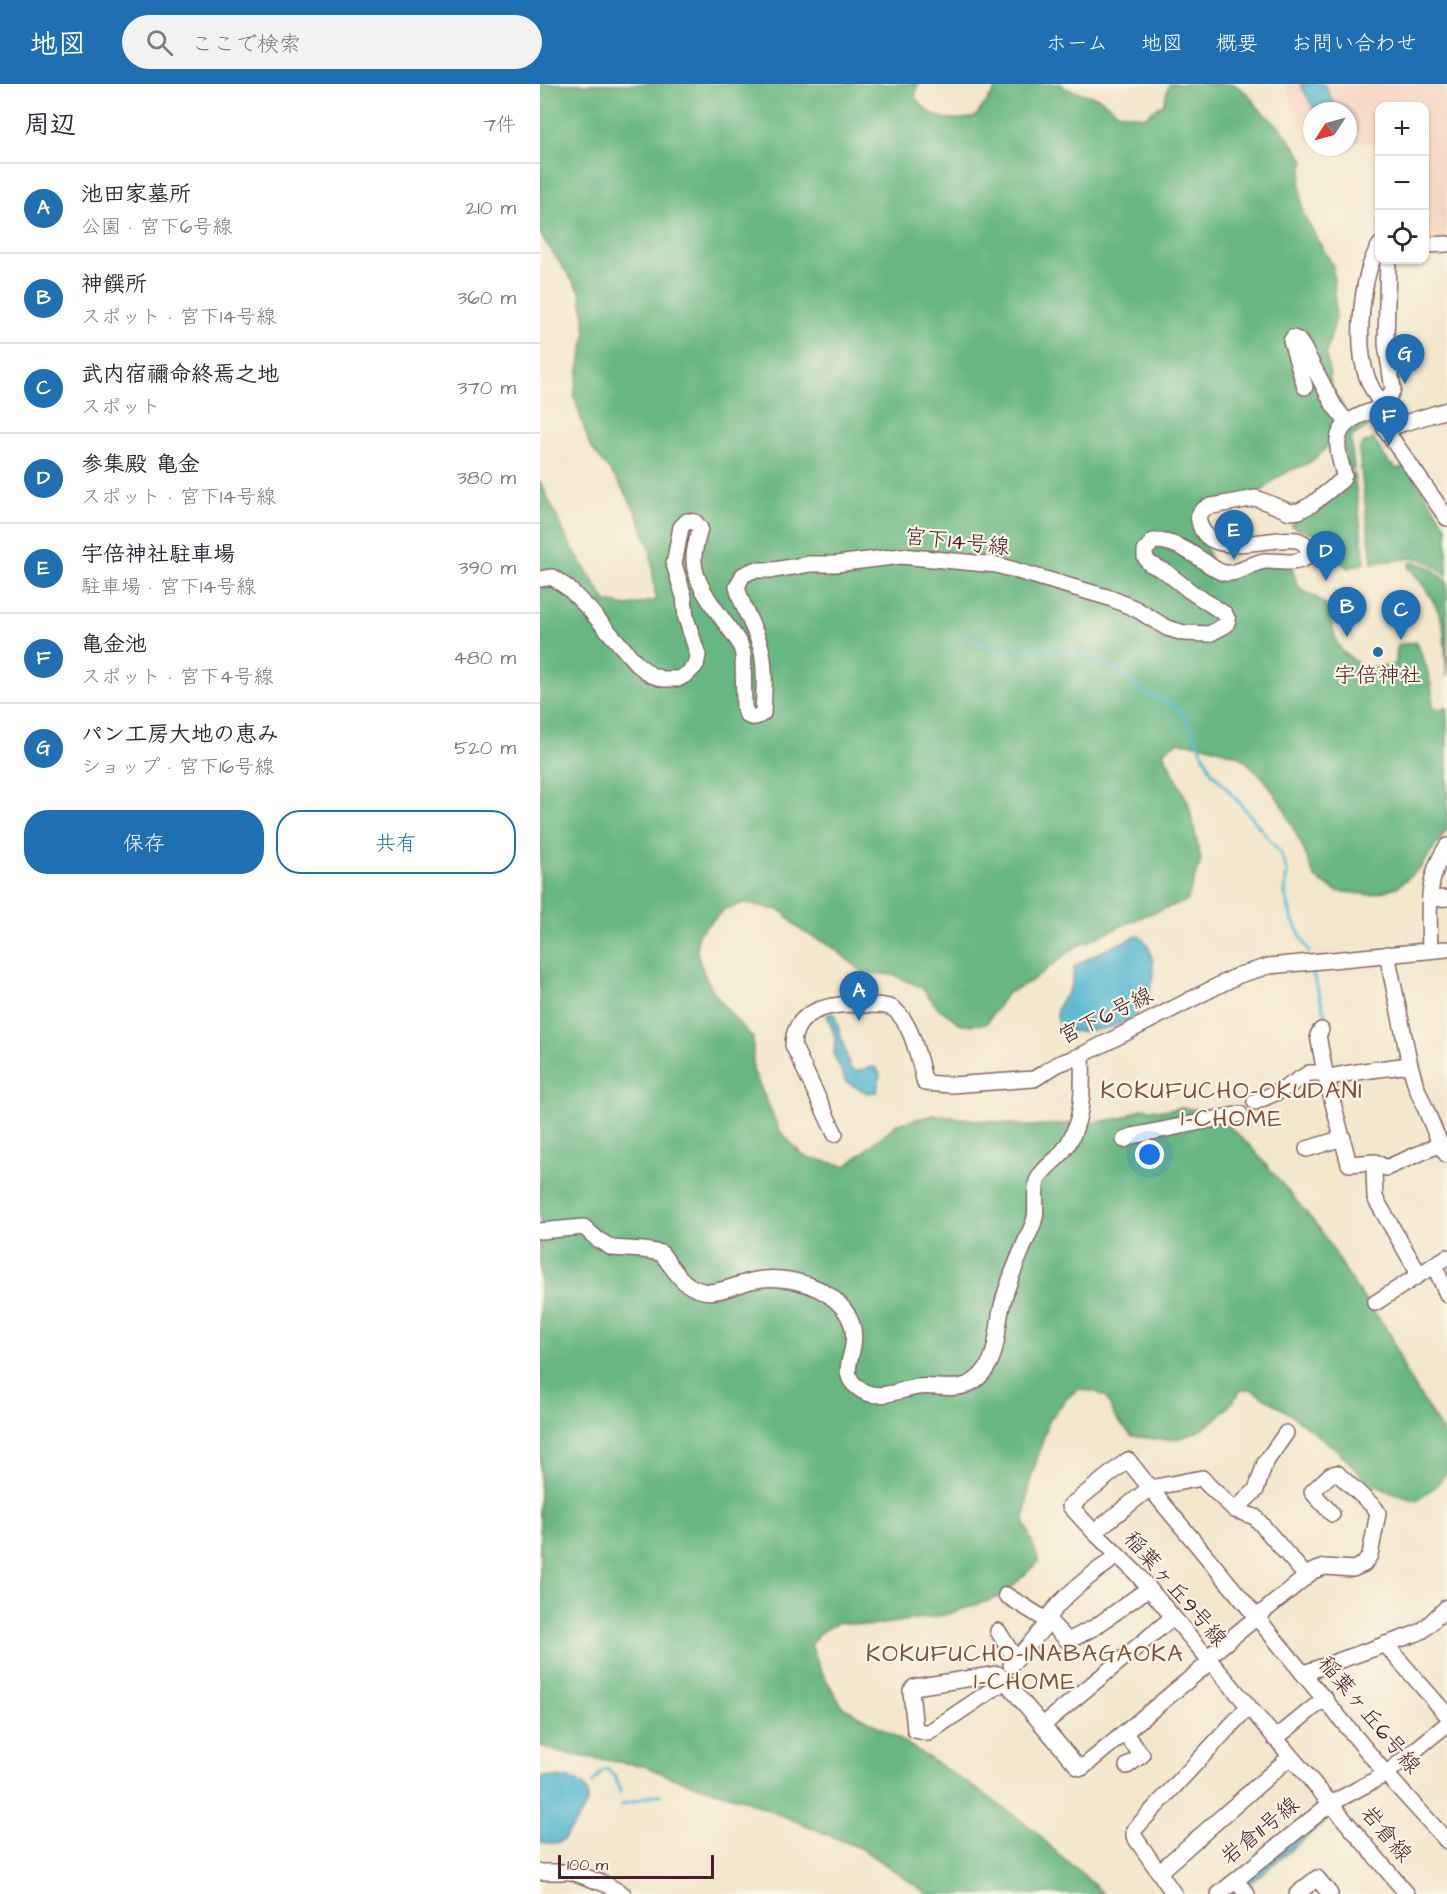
<!DOCTYPE html>
<html lang="ja">
<head>
<meta charset="utf-8">
<style>
  :root { --surface:#fff; --page:#f2f2f3; --text:#2b2b33; --muted:#7c7c81; --line:#e1e1e2; --accent:#1f6fb2 }
  body { margin:0; font-family:"Architects Daughter","Klee One",sans-serif; background:var(--page); color:var(--text) }
  .controls { position:absolute; right:18px; top:18px; display:grid; overflow:hidden; border-radius:12px; box-shadow:0 2px 4px #0004 }
  .controls button { width:54px; height:54px; display:grid; place-items:center; padding:0; border:0; border-bottom:2px solid var(--line); background:var(--surface); color:var(--text); font:30px sans-serif }
  .compass { position:absolute; left:763px; top:18px; width:54px; height:54px; border-radius:50%; background:var(--surface); box-shadow:0 2px 4px #0004; rotate:234deg }
  .scale { position:absolute; left:18px; bottom:15px; width:156px; box-sizing:border-box; padding-left:6px; border:3px solid #4a1f2b; border-top:0; font-size:16px; line-height:21px; white-space:nowrap; color:#4a1f2b; -webkit-text-stroke:4px #fcf5e5; paint-order:stroke }
  .you { position:absolute; left:610px; top:1071px; width:21px; height:21px; margin:-15px; border:4px solid #fff; border-radius:50%; background:#1a73e8; box-shadow:0 0 0 9px #1a73e833 }
  .badge { display:grid; place-items:center; width:39px; height:39px; border-radius:50%; background:var(--accent); color:#fff; font-size:20px; font-weight:700 }
  .pin { position:absolute; translate:-50% -50px; filter:drop-shadow(0 2px 3px #0008) }
  .pin::after { content:''; position:absolute; top:32px; width:21px; height:18px; background:inherit; clip-path:polygon(0 0,100% 0,50% 100%) }
  .list { margin:0; padding:0; list-style:none }
  h2 { display:flex; justify-content:space-between; align-items:center; height:78px; margin:0; padding:0 24px; font-size:26px }
  h2 small { font-size:20px; font-weight:400; color:var(--muted) }
  .list li { display:grid; grid-template-columns:39px 1fr auto; gap:18px; align-items:center; box-sizing:border-box; height:90px; padding:0 24px; border-top:2px solid var(--line) }
  .list b { display:block; font-size:22px; white-space:nowrap }
  .list p { margin:0; font-size:20px; white-space:nowrap; color:var(--muted) }
  .list em { font-size:20px; font-style:normal; color:var(--muted) }
  .actions { display:flex; gap:12px; padding:18px 24px }
  .actions a { flex:1; padding:14px 0; border:2px solid var(--accent); border-radius:24px; text-align:center; font-size:21px; color:var(--accent) }
  .actions .main { background:var(--accent); color:#fff }
  .icon { flex:none; width:33px; height:33px; fill:none; stroke:currentColor; stroke-width:2; stroke-linecap:round; stroke-linejoin:round }
  .map { position:relative; flex:none; width:907px; height:1810px; overflow:hidden }
  header { display:flex; align-items:center; gap:36px; box-sizing:border-box; height:84px; padding:0 30px; background:var(--accent); color:#fff }
  header strong { font-size:28px }
  nav { display:flex; gap:33px; margin-inline-start:auto; font-size:21px }
  .search { width:420px; height:54px; background:var(--page); display:flex; align-items:center; gap:15px; box-sizing:border-box; padding:0 21px; border-radius:33px; color:var(--muted); font-size:22px }
  main { display:flex }
  aside { flex:1; background:var(--surface) }
  .map>svg:first-child { display:block }
  .built { fill:#f4d3c0 }
  .forest { fill:#67b681; stroke:#586a56; stroke-width:1.5 }
  .water { fill:#51b6d0; stroke:#4e6a7e; stroke-width:1.5 }
  .lines { fill:none; stroke-linecap:round; stroke-linejoin:round }
  .stream { stroke:#51b6d0; stroke-width:3 }
  .minor-casing { stroke:#856563; stroke-width:18 }
  .minor { stroke:#fff; stroke-width:15 }
  .poi-dot { fill:#1f6fb2; stroke:#fcf5e5; stroke-width:2 }
  .labels { text-anchor:middle; dominant-baseline:central; stroke-width:4.5; stroke-linejoin:round; paint-order:stroke }
  .street-label { font-size:22px; fill:#4a1f2b; stroke:#fcf5e5 }
  .poi-label { font-size:22px; fill:#4a1f2b; stroke:#fcf5e5 }
  .neighbourhood-label { font-size:24px; letter-spacing:1.5px; fill:#7e5141; stroke:#fcf5e5 }
</style>
</head>
<body>
<header>
<strong>地図</strong>
<div class="search"><svg class="icon" aria-label="search" viewBox="0 0 24 24"><circle cx="10" cy="10" r="6"/><path d="M15 15l6 6"/></svg>ここで検索</div>
<nav><a>ホーム</a><a>地図</a><a>概要</a><a>お問い合わせ</a></nav>
</header>
<main>
<aside>
<h2>周辺<small>7件</small></h2>
<ul class="list">
<li><span class="badge">A</span><div><b>池田家墓所</b><p>公園 · 宮下6号線</p></div><em>210 m</em></li>
<li><span class="badge">B</span><div><b>神饌所</b><p>スポット · 宮下14号線</p></div><em>360 m</em></li>
<li><span class="badge">C</span><div><b>武内宿禰命終焉之地</b><p>スポット</p></div><em>370 m</em></li>
<li><span class="badge">D</span><div><b>参集殿 亀金</b><p>スポット · 宮下14号線</p></div><em>380 m</em></li>
<li><span class="badge">E</span><div><b>宇倍神社駐車場</b><p>駐車場 · 宮下14号線</p></div><em>390 m</em></li>
<li><span class="badge">F</span><div><b>亀金池</b><p>スポット · 宮下4号線</p></div><em>480 m</em></li>
<li><span class="badge">G</span><div><b>パン工房大地の恵み</b><p>ショップ · 宮下16号線</p></div><em>520 m</em></li>
</ul>
<div class="actions"><a class="main">保存</a><a>共有</a></div>
</aside>
<div class="map">
<svg width="907" height="1810" viewBox="0 0 907 1810">
  <rect width="100%" height="100%" fill="#fcf5e5"/>
  <filter id="ink" filterUnits="userSpaceOnUse"><feTurbulence type="fractalNoise" baseFrequency=".0167" numOctaves="2"/><feDisplacementMap in="SourceGraphic" scale="12" xChannelSelector="R" yChannelSelector="G"/><feConvolveMatrix kernelMatrix="1 2 1 2 8 2 1 2 1" color-interpolation-filters="sRGB"/></filter>
  <filter id="wash" filterUnits="userSpaceOnUse"><feTurbulence type="fractalNoise" baseFrequency=".008" numOctaves="4" result="noise"/><feDisplacementMap in="SourceGraphic" scale="24" xChannelSelector="R" yChannelSelector="G"/><feGaussianBlur stdDeviation="1.35" result="paint"/><feColorMatrix in="noise" values="0 0 0 0 0 0 0 0 0 0 0 0 0 0 0 0 0 1.4 0 .05"/><feComposite in="paint" operator="in"/></filter>
  <g filter="url(#wash)">
    <rect width="100%" height="100%" fill="#f3e7cc"/>
    <polygon class="built" points="745,0 907,0 907,157 885,158 884,22 840,22 839,68 836,62 825,58 808,59 808,27 772,27 772,58 766,58 765,49 758,36"/>
    <g class="forest">
      <path d="M0,0H378L375,13C392,36 408,38 435,33L460,0H522L524,4L559,14L578,28L604,33L624,19L629,0H694L708,10L721,27L741,44L764,76L760,98L763,130L793,182L796,234L786,270L792,304L803,323C798,347 787,372 762,382C753,385 746,388 737,394C731,398 721,409 715,411C705,415 681,416 669,418L659,447L676,488L720,480L753,484C756,515 772,504 787,523L797,559L803,568L825,584L854,581L856,578L857,561L876,558C888,583 892,596 893,623L895,625L907,624V746L880,784L857,803L831,811L796,807L775,794L763,764L742,721L724,695L700,672L664,661L638,658L623,668L648,718L661,776L647,817L606,831L537,862L493,896L466,910L446,940L422,941L397,923L381,903L353,891L324,889L292,863L260,846L242,827L205,819L185,825L159,849C158,854 156,862 157,867C163,902 190,930 213,954V986L240,1047L263,1072L306,1082L357,1040L394,1031L488,1042L556,1038L583,1034L603,1024L622,1026L640,1024L672,1026L711,1063L780,1145L819,1208L850,1249L866,1289L907,1355V1388L896,1402L877,1417L854,1410L828,1398L797,1366L750,1330L711,1305L701,1306C686,1329 662,1351 634,1355C620,1357 606,1354 592,1352L575,1334L566,1313L557,1308L538,1305L524,1317L509,1337L490,1397L484,1437L499,1477L462,1512L405,1531L330,1542L299,1538L278,1550L271,1561L281,1587L302,1622L352,1650L447,1712L494,1746L522,1774L536,1784L564,1810H388L322,1765L202,1715L133,1694L104,1682L32,1671L0,1662V397L29,459L66,518L88,522L116,516L110,464L94,424L77,396L50,362L34,312L46,249L41,209L0,150Z"/>
      <polygon points="838,329 840,333 839,336 811,353 814,385 807,388 802,350"/>
      <path d="M833,355L849,379L858,385L867,382L907,444V492C897,483 889,476 874,474L832,479L819,368L821,361Z"/>
      <path d="M814,389L825,479L808,484C796,477 792,463 782,455C773,447 757,448 751,441L804,397L807,391Z"/>
      <path d="M875,478L892,484L907,498V593L903,540C897,520 883,499 869,484L870,479Z"/>
    </g>
    <g class="water">
      <polygon points="760,0 784,0 794,19 775,27"/>
      <path d="M596,852H600C622,873 614,914 593,933C579,945 538,951 521,945C510,920 522,922 531,902C533,897 533,889 534,883L550,873Z"/>
      <polygon points="294,929 310,983 315,988 331,983 336,984 340,990 337,1008 327,1009 306,998 294,971 295,953 287,931"/>
      <path d="M0,1693C12,1694 26,1692 37,1697C61,1709 38,1736 28,1749C26,1753 23,1757 19,1758C13,1760 6,1759 0,1758Z"/>
      <polygon points="787,1730 793,1731 697,1810 689,1810"/>
    </g>
    <g class="lines">
      <g class="stream">
        <polyline points="426,551 450,563 460,565 489,562 542,569 566,580 585,592 601,607 638,624 651,643 671,687 704,724 741,770 747,787 745,809 752,835 769,868"/>
        <polyline points="771,884 786,933 781,941"/>
        <polyline points="52,1700 61,1688 67,1685 76,1694 80,1708"/>
        <polyline points="82,1721 113,1711 121,1711"/>
      </g>
    </g>
  </g>
  <g filter="url(#ink)">
    <g class="lines">
      <g class="minor-casing">
        <g id="minor">
          <path d="M840,161C821,189 815,261 827,293C833,311 846,326 856,342"/>
          <polyline points="884,161 907,160"/>
          <polyline points="765,303 751,257 753,254 758,256 763,263 794,322 807,338"/>
          <polyline points="907,326 845,345 907,434"/>
          <path d="M0,495L12,493L28,504L48,524L97,580L111,591L123,595H138L147,590L156,581L158,571L146,534L144,513L134,480L141,443L147,437L155,438L160,444C158,455 153,465 154,477C154,504 186,537 200,560L203,570L204,623L207,631C213,635 217,633 223,629C224,608 226,584 221,564C215,543 202,524 197,503L203,491L214,486H234L270,480H296L361,472L457,481L570,514L596,525L627,544L644,549L669,550L686,541L688,536L685,530L650,507L626,488L609,479L605,473V467L613,457C632,456 649,467 665,478C671,482 677,488 685,489C699,491 712,478 725,477C741,476 752,482 767,473L769,468L765,460C762,458 759,456 756,456C730,451 667,478 659,437C657,430 661,427 667,423L716,414L750,428L759,427L771,421L802,396L804,391C802,382 798,372 798,363C795,337 824,329 844,323L853,305L846,260L848,176"/>
          <polyline points="890,815 907,814"/>
          <path d="M890,866C889,829 885,794 907,762"/>
          <polyline points="847,870 870,981 876,1002 901,1062 907,1071"/>
          <polyline points="781,946 778,951 785,989 809,1080 835,1078 846,1084 901,1060"/>
          <path d="M715,1018L742,1006L769,989H778L783,990L787,994C814,987 842,985 870,981"/>
          <path d="M295,1050L253,961C254,922 299,918 329,921C335,921 346,921 352,924C372,936 379,977 385,999L411,1001L494,995L518,980L542,971L699,891L729,882L907,865"/>
          <polyline points="584,1056 592,1052 700,1030"/>
          <polyline points="767,1065 803,1054"/>
          <polyline points="839,1080 834,1086 835,1114 879,1190"/>
          <path d="M0,1147L44,1143L57,1155L72,1164L103,1166L121,1169C129,1178 137,1193 147,1200C170,1216 188,1203 211,1197C230,1192 251,1195 269,1201C295,1211 318,1231 313,1261C312,1271 306,1282 309,1292C311,1299 319,1306 325,1308C341,1316 361,1305 378,1303C392,1301 409,1306 423,1302C430,1300 437,1296 442,1290C459,1272 456,1245 462,1222C467,1199 478,1176 487,1154C490,1147 494,1140 495,1133C497,1122 494,1108 497,1097C502,1085 513,1079 521,1070C544,1042 543,1005 542,971"/>
          <polyline points="894,1181 907,1210"/>
          <polyline points="835,1219 907,1173"/>
          <polyline points="695,1426 716,1406 725,1379 746,1349"/>
          <polyline points="554,1448 530,1422 588,1376 610,1404 662,1394 668,1401 695,1426 715,1433 766,1492"/>
          <path d="M578,1472C555,1487 521,1513 506,1536L510,1538L528,1557L555,1543L609,1504"/>
          <polyline points="466,1511 506,1536 506,1541 476,1576"/>
          <polyline points="458,1547 476,1576 471,1581"/>
          <polyline points="845,1560 907,1631"/>
          <polyline points="667,1574 773,1487 785,1483 813,1485 824,1480 830,1471 838,1429 835,1424 797,1389 790,1391 772,1408 792,1430"/>
          <polyline points="764,1589 875,1550 882,1547 907,1523"/>
          <polyline points="465,1597 388,1649 375,1646 371,1607 374,1603 458,1590 465,1597 538,1683 542,1684 670,1578"/>
          <polyline points="503,1641 633,1533"/>
          <polyline points="584,1649 602,1671 587,1682"/>
          <polyline points="735,1655 785,1614"/>
          <polyline points="0,1788 32,1788 65,1800 83,1810"/>
          <polyline points="619,1788 750,1673"/>
          <polyline points="696,1797 707,1810"/>
          <polyline points="634,1810 594,1752 594,1746 708,1623"/>
          <polyline points="679,1810 790,1720 846,1690 907,1640"/>
          <polyline points="757,1810 777,1794 790,1810"/>
          <polyline points="867,1810 596,1489 554,1448 610,1404 846,1690 907,1757"/>
        </g>
      </g>
      <use href="#minor" class="minor"/>
    </g>
  </g>
  <circle class="poi-dot" cx="838" cy="568" r="6"/>
  <g class="labels">
    <g class="street-label">
      <text transform="translate(417 458) rotate(6)">宮下14号線</text>
      <text transform="translate(566 932) rotate(-26)">宮下6号線</text>
      <text transform="translate(635 1505) rotate(49)">稲葉ヶ丘9号線</text>
      <text transform="translate(829 1631) rotate(50)">稲葉ヶ丘6号線</text>
      <text transform="translate(720 1747) rotate(-39)">岩倉11号線</text>
      <text transform="translate(846 1750) rotate(50)">岩倉線</text>
    </g>
    <g class="poi-label">
      <text x="838" y="591">宇倍神社</text>
    </g>
    <g class="neighbourhood-label">
      <text x="692" y="1007">KOKUFUCHO-OKUDANI<tspan x="692" dy="28">1-CHOME</tspan></text>
      <text x="485" y="1570">KOKUFUCHO-INABAGAOKA<tspan x="485" dy="28">1-CHOME</tspan></text>
    </g>
  </g>
</svg>
<div class="controls">
<button>+</button>
<button>−</button>
<button><svg class="icon" aria-label="locate" viewBox="0 0 24 24"><circle cx="12" cy="12" r="6"/><path d="M12 2v4M12 18v4M2 12h4M18 12h4"/></svg></button>
</div>
<svg class="compass" viewBox="-18 -18 36 36"><path d="M0-13l5 13h-10z" fill="#e53935"/><path d="M0 13l5-13h-10z" fill="#7c7c81"/></svg>
<div class="scale">100 m</div>
<div class="you"></div>
<div class="pin badge" style="left:319px;top:937px">A</div>
<div class="pin badge" style="left:807px;top:553px">B</div>
<div class="pin badge" style="left:861px;top:556px">C</div>
<div class="pin badge" style="left:786px;top:497px">D</div>
<div class="pin badge" style="left:694px;top:476px">E</div>
<div class="pin badge" style="left:849px;top:362px">F</div>
<div class="pin badge" style="left:865px;top:300px">G</div>
</div>
</main>
</body>
</html>
